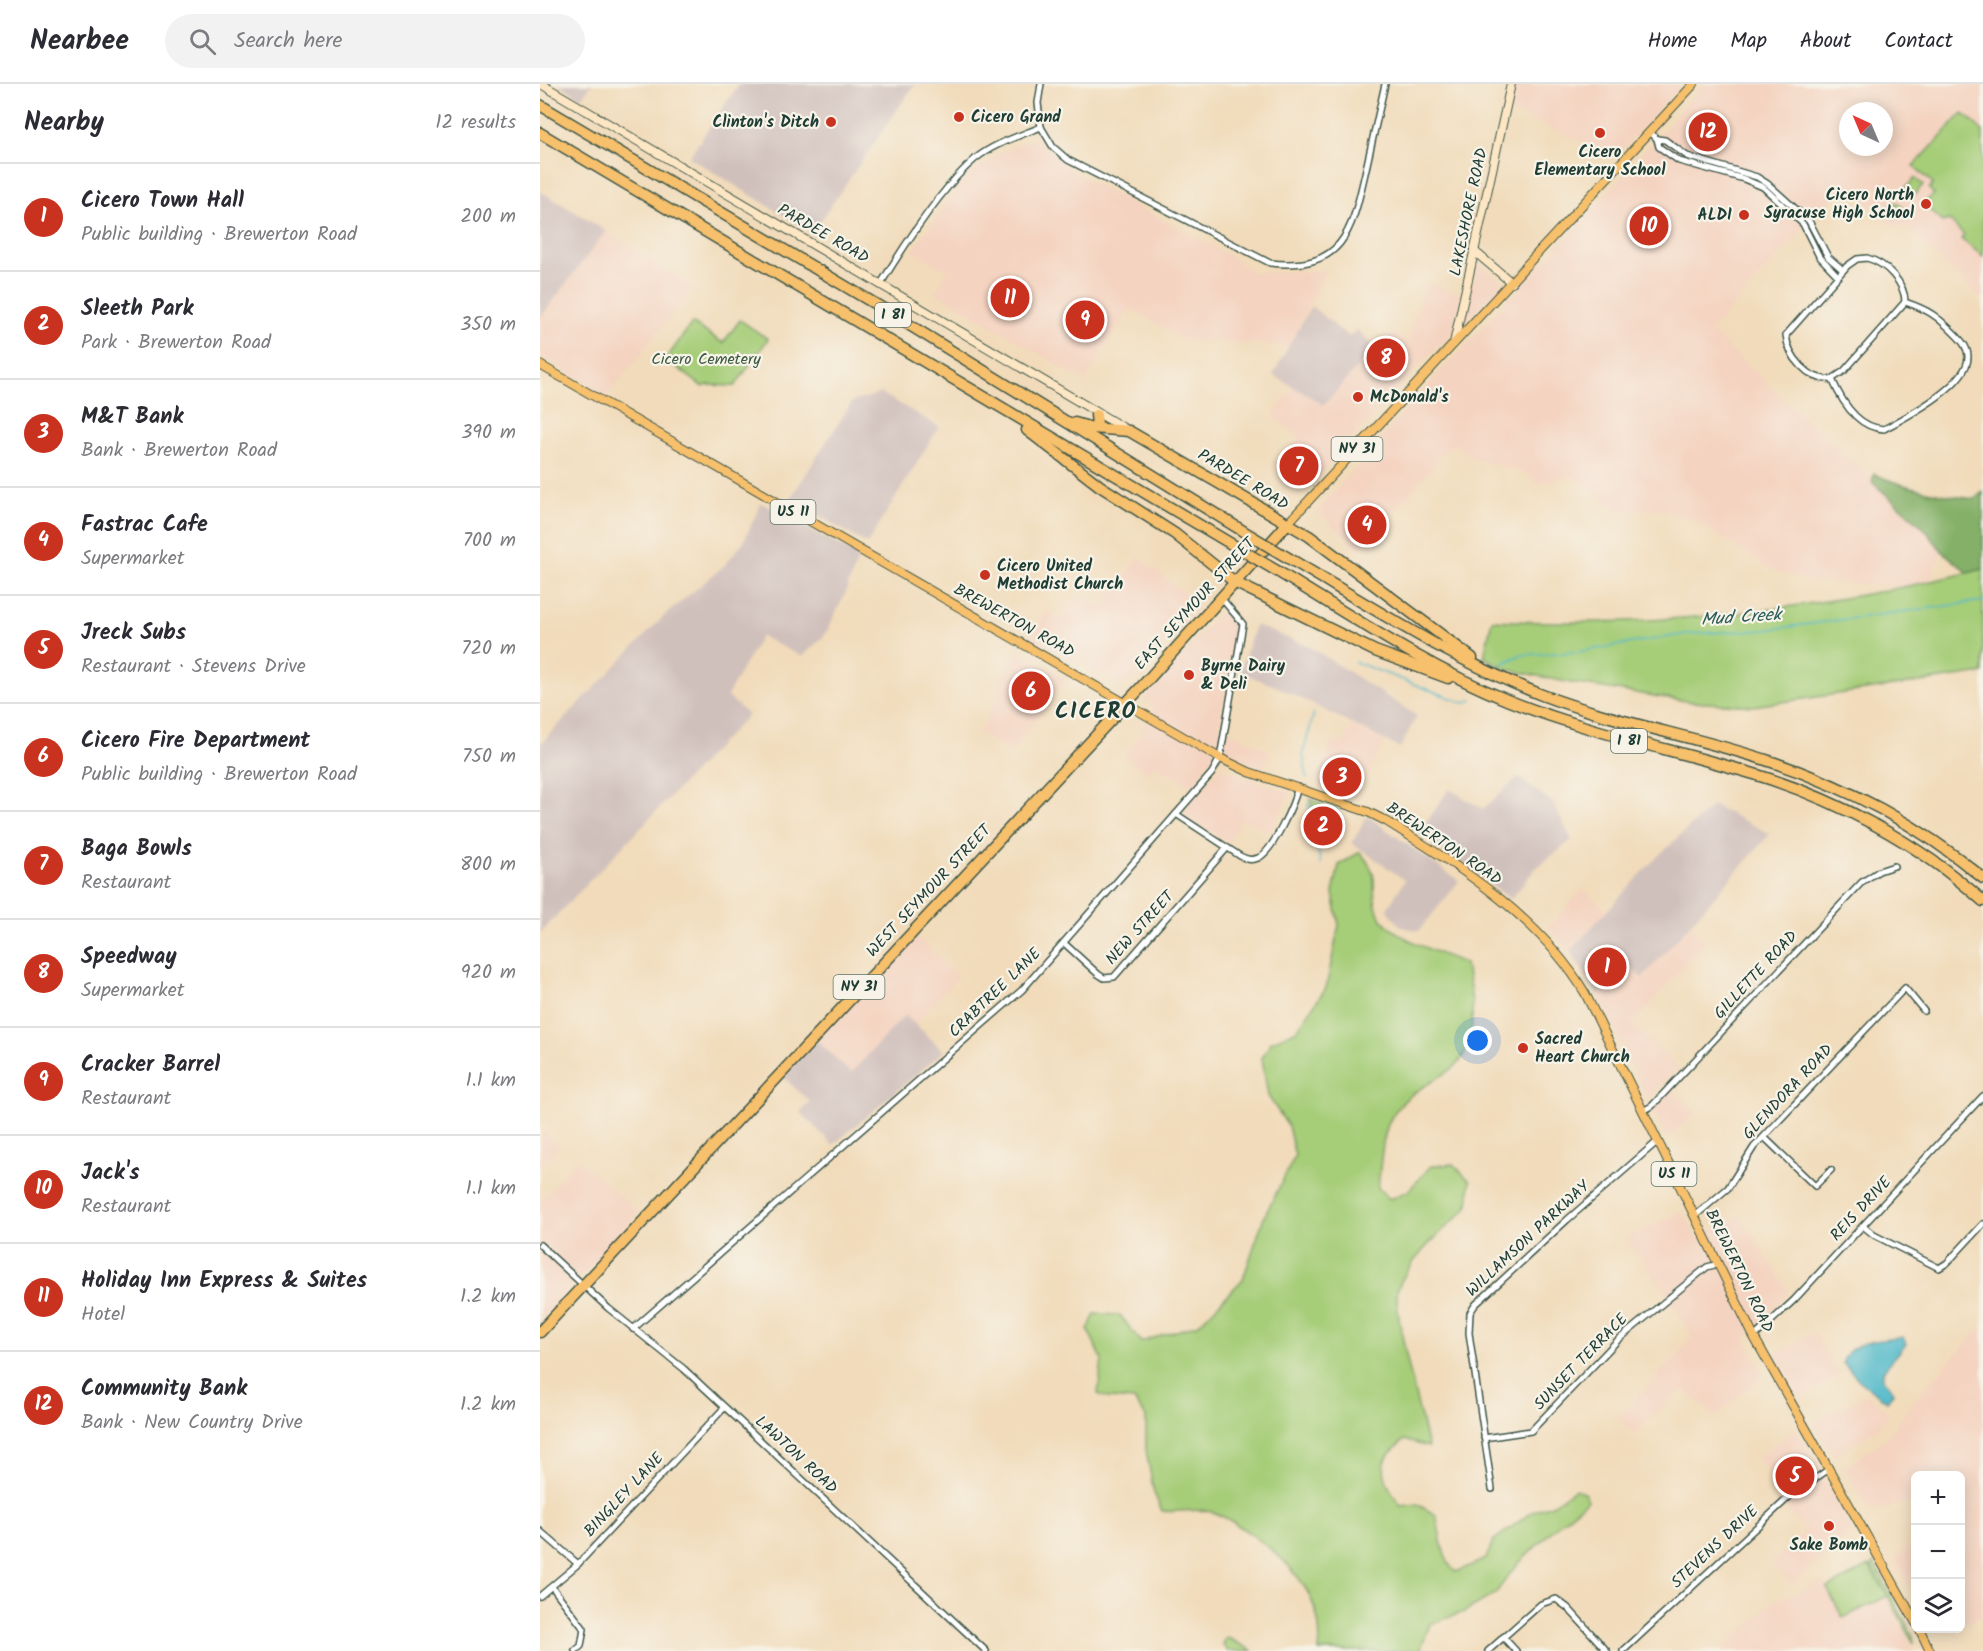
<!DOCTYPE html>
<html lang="en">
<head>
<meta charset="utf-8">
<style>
  :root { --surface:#fff; --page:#f2f2f3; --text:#2b2b33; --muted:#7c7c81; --line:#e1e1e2; --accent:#c8321e }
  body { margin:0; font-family:Kalam,sans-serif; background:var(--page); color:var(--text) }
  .controls { position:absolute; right:18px; bottom:18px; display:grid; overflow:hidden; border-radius:9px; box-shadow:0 3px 15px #0003 }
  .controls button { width:54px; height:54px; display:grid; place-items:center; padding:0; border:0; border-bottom:2px solid var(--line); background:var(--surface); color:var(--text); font:30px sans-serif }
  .compass { position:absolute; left:1299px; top:18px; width:54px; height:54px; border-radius:50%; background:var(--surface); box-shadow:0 3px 15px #0003; rotate:316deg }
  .you { position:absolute; left:938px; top:957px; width:21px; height:21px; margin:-15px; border:4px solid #fff; border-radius:50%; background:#1a73e8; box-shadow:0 0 0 9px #1a73e833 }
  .badge { display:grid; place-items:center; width:39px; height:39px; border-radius:50%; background:var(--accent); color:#fff; font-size:20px; font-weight:700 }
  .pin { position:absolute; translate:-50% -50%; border:3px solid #fff; box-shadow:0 2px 6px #0006 }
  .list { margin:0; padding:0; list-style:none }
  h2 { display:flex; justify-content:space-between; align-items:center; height:78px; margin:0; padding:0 24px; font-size:26px }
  h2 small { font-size:20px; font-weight:400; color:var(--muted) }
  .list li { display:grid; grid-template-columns:39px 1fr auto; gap:18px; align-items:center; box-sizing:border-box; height:108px; padding:0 24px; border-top:2px solid var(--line) }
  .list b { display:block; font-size:22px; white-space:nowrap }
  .list p { margin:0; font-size:20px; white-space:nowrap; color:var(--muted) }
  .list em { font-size:20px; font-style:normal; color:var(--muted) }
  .icon { flex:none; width:33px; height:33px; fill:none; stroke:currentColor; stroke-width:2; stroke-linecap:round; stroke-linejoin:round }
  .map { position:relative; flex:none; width:1443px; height:1567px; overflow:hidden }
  header { display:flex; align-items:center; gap:36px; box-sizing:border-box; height:84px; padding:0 30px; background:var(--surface); border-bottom:2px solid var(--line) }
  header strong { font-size:28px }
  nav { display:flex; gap:33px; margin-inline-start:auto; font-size:21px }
  .search { width:420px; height:54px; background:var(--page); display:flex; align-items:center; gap:15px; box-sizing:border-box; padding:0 21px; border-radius:33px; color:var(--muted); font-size:22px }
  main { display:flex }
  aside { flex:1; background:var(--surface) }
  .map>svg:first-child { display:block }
  .built { fill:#f4d3c0; fill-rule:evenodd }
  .industrial { fill:#d0c0bc }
  .green { fill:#a6cd78; stroke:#628556; stroke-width:1.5 }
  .forest { fill:#84b068; stroke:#52764e; stroke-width:1.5 }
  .water { fill:#4db8c9; stroke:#367a7e; stroke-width:1.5 }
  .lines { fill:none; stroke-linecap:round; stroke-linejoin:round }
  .stream { stroke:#4db8c9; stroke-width:1.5 }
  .street-casing { stroke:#3e5548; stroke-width:8 }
  .secondary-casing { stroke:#3e5548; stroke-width:10 }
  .primary-casing { stroke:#3e5548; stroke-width:10 }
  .highway-casing { stroke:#3e5548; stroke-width:13 }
  .street { stroke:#fff; stroke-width:5 }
  .secondary { stroke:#fce6c4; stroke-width:8 }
  .primary { stroke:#f7c06c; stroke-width:8 }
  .highway { stroke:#f7c06c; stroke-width:10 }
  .highway-bridge-casing { stroke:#3e5548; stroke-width:13; stroke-linecap:butt }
  .highway-bridge { stroke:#f7c06c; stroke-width:10 }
  .poi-dot { fill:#c8321e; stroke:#f7f3e8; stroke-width:2 }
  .labels { text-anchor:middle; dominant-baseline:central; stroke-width:4.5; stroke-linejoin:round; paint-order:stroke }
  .shield { fill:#f7f3e8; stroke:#60746a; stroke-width:1.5 }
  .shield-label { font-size:15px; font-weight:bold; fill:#1f3d34 }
  .poi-label { font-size:16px; font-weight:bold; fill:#1f3d34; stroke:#f7f3e8; text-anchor:start }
  .street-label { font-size:16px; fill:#1f3d34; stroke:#f7f3e8 }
  .park-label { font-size:16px; fill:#3a5a42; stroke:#f7f3e8 }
  .water-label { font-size:18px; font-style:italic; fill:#2a5c59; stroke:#f7f3e8 }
  .district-label { font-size:22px; font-weight:bold; letter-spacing:1.5px; fill:#1f3d34; stroke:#f7f3e8 }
</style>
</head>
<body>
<header>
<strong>Nearbee</strong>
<div class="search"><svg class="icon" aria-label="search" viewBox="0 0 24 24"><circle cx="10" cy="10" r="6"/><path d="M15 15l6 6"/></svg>Search here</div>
<nav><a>Home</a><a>Map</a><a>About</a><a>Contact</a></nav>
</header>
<main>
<aside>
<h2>Nearby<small>12 results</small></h2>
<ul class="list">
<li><span class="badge">1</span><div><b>Cicero Town Hall</b><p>Public building · Brewerton Road</p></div><em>200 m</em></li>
<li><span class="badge">2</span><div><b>Sleeth Park</b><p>Park · Brewerton Road</p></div><em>350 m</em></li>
<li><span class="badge">3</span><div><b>M&amp;T Bank</b><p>Bank · Brewerton Road</p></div><em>390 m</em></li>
<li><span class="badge">4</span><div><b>Fastrac Cafe</b><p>Supermarket</p></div><em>700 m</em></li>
<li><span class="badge">5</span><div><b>Jreck Subs</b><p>Restaurant · Stevens Drive</p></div><em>720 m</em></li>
<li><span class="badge">6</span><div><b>Cicero Fire Department</b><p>Public building · Brewerton Road</p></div><em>750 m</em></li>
<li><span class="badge">7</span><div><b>Baga Bowls</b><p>Restaurant</p></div><em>800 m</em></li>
<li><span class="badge">8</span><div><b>Speedway</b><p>Supermarket</p></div><em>920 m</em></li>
<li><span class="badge">9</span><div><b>Cracker Barrel</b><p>Restaurant</p></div><em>1.1 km</em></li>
<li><span class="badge">10</span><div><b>Jack's</b><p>Restaurant</p></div><em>1.1 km</em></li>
<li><span class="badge">11</span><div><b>Holiday Inn Express &amp; Suites</b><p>Hotel</p></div><em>1.2 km</em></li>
<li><span class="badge">12</span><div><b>Community Bank</b><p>Bank · New Country Drive</p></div><em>1.2 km</em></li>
</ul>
</aside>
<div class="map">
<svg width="1443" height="1567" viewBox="0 0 1443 1567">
  <rect width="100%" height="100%" fill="#f7f3e8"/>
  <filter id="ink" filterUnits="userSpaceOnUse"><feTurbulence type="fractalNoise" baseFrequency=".0167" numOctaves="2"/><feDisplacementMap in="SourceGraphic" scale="12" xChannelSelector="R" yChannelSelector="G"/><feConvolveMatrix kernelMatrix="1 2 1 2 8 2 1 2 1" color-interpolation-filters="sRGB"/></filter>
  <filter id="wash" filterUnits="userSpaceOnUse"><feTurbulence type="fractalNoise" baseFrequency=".008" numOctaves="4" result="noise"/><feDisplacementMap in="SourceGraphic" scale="24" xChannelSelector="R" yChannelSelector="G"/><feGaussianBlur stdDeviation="1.35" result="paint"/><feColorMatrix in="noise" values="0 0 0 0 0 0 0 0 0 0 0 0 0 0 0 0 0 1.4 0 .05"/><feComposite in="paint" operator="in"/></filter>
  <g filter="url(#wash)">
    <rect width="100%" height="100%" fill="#f1dbba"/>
    <g class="built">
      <polygon points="976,0 1143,0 1076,72 970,27"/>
      <path d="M1164,0H1443V216L1367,144L1351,141L1305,100L1170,247L1383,443L1402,467L1389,498L1364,503L1268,497L1230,485L1156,437L1119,425L1080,427L1032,392L998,400L986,389L934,375L913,359L821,466L777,428L869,322L1046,133ZM1308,27H1344V63H1308Z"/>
      <polygon points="496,54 534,89 682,167 714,189 786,186 749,262 644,256 590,224 545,297 395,208 408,187 372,167 422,97 461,68"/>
      <polygon points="66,147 154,203 66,313 0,271 0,234"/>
      <polygon points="938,179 964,200 884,276 770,402 732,379 761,355 732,332 754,303 784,321 834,264 853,249 866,259 887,199 928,212"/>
      <polygon points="599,473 660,522 590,597 580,601 491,554 506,527 522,536 537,511 562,523"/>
      <polygon points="683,525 699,540 679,642 731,668 724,684 677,666 654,703 614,681 607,689 585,673 615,625 604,614"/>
      <polygon points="478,567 526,595 471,669 438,649 455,619 458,599"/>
      <polygon points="812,640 845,658 816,714 777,700 791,658 803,658"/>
      <polygon points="680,684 750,709 730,748 702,734 688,759 641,730"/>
      <polygon points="1043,805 1067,827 1030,867 1008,844"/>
      <polygon points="1149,840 1166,858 1092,941 1139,984 1107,1015 1058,911 1087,880 1102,893"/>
      <polygon points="376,852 418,893 375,940 365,931 311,989 277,957"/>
      <polygon points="1131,1004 1156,1029 1127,1055 1112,1025"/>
      <polygon points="0,1044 19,1062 0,1083"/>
      <polygon points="37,1075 100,1129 0,1235 0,1118"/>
      <polygon points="1142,1127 1157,1155 1200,1131 1249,1208 1205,1255 1223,1290 1175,1333 1143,1304 1094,1350 1078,1334 1153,1254 1125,1207 1086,1155"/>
      <polygon points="1443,1241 1443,1532 1421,1542 1420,1392 1376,1392 1375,1433 1367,1417 1348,1425 1330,1427 1304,1384 1348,1353 1378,1312"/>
      <polygon points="1274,1249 1300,1291 1258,1315 1233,1271"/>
      <polygon points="1327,1310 1349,1330 1338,1344 1295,1373 1273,1339"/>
      <polygon points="1256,1344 1313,1446 1251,1502 1232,1479 1264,1447 1243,1420 1244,1407 1217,1373"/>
      <polygon points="1375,1457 1375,1513 1355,1474"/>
      <polygon points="1284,1497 1305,1533 1347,1510 1375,1567 1181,1567 1233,1518"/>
    </g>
    <g class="industrial">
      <polygon points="19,0 52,0 41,14"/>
      <polygon points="199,0 375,0 272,149 149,73"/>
      <polygon points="0,107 66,147 0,234"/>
      <polygon points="771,222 809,253 817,245 834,264 784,321 733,291"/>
      <polygon points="341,309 399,343 327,460 250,415 312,318"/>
      <polygon points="221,419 319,472 305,510 285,551 262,573 221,552 187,612 208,631 0,849 0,660 126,530 185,481 204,457"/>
      <polygon points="715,541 770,563 877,632 860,664 742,605 700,588"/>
      <polygon points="978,693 1013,719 1032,756 996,784 971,815 879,749 909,705 943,725"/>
      <polygon points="1173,721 1230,750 1102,894 1087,880 1058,911 1030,867 1114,776"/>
      <polygon points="827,732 919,797 879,847 861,843 847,825 865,796 812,759"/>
      <polygon points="365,931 404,967 293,1061 260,1028 270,1018 243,993 277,957 311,989"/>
    </g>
    <g class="green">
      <polygon points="1423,29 1443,47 1443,172 1421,155 1424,151 1409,136 1403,138 1383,120 1394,110 1389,105 1393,100 1374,82"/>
      <polygon points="1375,94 1383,101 1372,113 1363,112 1362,108"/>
      <circle cx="1356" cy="126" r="7"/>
      <polygon points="200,236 228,255 195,302 167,301 163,303 126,275 152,239 183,259"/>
      <path d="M1443,485V589L1214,622L1152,618L1026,598L966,585L944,573L952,536C1116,545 1285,524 1443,485Z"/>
      <polygon points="770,715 799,725 781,759"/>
      <path d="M820,768C844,796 828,802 838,828C847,853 902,869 925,880C933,909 940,962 913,984C893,999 866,1008 852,1032C841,1051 841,1082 838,1104L850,1115L868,1107L891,1082L913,1080L930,1097L928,1123C903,1147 872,1171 858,1204C851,1222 882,1336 888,1363L864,1356C859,1362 850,1367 847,1374C838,1388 853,1411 861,1422L877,1420L896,1431C900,1446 902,1479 916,1488L946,1475L953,1457L992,1428L1012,1421L1035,1405L1044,1408L1048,1416L1019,1440L975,1483L955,1510L924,1528L890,1540L880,1567H779C785,1515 752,1479 712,1451C698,1441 684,1431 667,1427C656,1424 635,1429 622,1427L614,1409L606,1366V1333L594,1316L568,1314L558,1310L562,1275L548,1246L555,1230L580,1231L601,1258L659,1240L703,1195L724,1133L755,1072L748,1042L728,1012L722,974L731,958L757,946L786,904L799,841L793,809L799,781Z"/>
      <polygon points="1334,1479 1373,1552 1374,1559 1331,1482"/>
      <polygon points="1329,1482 1348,1512 1303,1534 1287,1504"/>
      <polygon points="686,1553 713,1567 687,1567 683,1561"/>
    </g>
    <path class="forest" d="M1334,390C1366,404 1400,411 1434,415L1443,408V485L1428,489L1402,467L1383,443L1332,398Z"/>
    <path class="water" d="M1363,1253L1366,1260L1343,1287V1295L1354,1308L1347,1317L1320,1297L1303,1279C1308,1255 1342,1257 1363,1253Z"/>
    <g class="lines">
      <g class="stream">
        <polyline points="815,578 924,619 932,616"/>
        <polyline points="962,580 980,571 1037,568 1147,550 1225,546 1443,517"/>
        <polyline points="767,694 763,669 774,629"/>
        <polyline points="768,719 781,780"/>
      </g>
    </g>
  </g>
  <g filter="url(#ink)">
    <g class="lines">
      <g class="street-casing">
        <g id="street">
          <path d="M501,43L513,63L528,76L730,179C805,187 812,146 826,85C832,57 839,28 845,0"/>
          <polyline points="1110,48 1117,55 1119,63 1139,77 1204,95 1223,103 1263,140 1279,172 1298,192"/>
          <polyline points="1117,55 1125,56 1147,72 1217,93 1228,100 1269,137 1288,173 1303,186"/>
          <path d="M1327,174C1346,179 1365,199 1365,218C1389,226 1397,232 1415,250C1421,256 1428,263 1428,273C1428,301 1366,333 1344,345C1317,344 1301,316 1292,295C1269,298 1248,272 1246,251L1307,182L1317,175Z"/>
          <path d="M340,201C362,165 403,102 435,75C453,60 479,52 501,43L498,19L501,0"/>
          <polyline points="1292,295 1304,287 1365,218"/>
          <path d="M636,730L700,772C706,775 711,777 718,774C733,768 754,719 758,703"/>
          <polyline points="524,859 558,890 564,894 574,893 687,764"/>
          <polyline points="1103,1027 1112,1022 1322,798 1339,787 1354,782"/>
          <polyline points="1224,1053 1275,1102 1291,1086"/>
          <polyline points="1155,1132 1188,1104 1214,1063 1365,904 1384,927"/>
          <polyline points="1323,1142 1334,1151 1399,1184 1407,1179 1443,1140"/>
          <polyline points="0,1161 68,1224 144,1285 446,1567"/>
          <polyline points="93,1245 482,906 672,689 680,674 703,540 682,515"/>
          <polyline points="1214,1253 1254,1216 1443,1012"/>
          <polyline points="944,1354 991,1347 1078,1256 1167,1183 1178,1180"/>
          <polyline points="952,1405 929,1249 930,1229 935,1221 1027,1136 1118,1057"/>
          <polyline points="0,1447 38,1480"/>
          <polyline points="13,1504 44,1545 41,1562 35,1567"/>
          <polyline points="0,1512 38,1480 184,1324"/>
          <polyline points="963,1553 976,1567"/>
          <polyline points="948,1567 1001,1520 1016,1515 1028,1524 1067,1567"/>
          <polyline points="1083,1567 1248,1414 1289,1385"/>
        </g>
      </g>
      <g class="secondary-casing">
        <g id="secondary">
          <polyline points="1,0 587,346"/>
          <polyline points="934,167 972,199"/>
          <polyline points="914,259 971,0"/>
        </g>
      </g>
      <g class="primary-casing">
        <g id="primary">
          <path d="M0,281L680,674L709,688L828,728L846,737C920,783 1000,833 1045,909L1214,1253L1376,1539"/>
          <polyline points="747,440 1154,0"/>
          <polyline points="1379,1544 1390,1567"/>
        </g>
      </g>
      <g class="highway-casing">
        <g id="highway">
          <polyline points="0,21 342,224 703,447"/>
          <polyline points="0,49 693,461"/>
          <polyline points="535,339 552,344 589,347 737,433 769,452 932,574"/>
          <polyline points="552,344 557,340 556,331"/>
          <polyline points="487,346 560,402 635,450 696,499 835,567 908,594"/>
          <path d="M750,475C833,524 913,576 1002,611C1076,639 1154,652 1229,677C1306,702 1381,742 1443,794"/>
          <path d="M737,487C811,532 886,583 967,616C1047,648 1131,665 1214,690C1296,715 1379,759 1443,817"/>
          <polyline points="0,1248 606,598 747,440"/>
        </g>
      </g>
      <use href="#street" class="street"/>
      <use href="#secondary" class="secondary"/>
      <use href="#primary" class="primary"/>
      <use href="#highway" class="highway"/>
      <g class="highway-bridge-casing">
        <g id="highway-bridge">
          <polyline points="703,447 750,475"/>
          <polyline points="693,461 737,487"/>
        </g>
      </g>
      <use href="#highway-bridge" class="highway-bridge"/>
    </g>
  </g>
  <g class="poi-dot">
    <circle cx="419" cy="33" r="6"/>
    <circle cx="291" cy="38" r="6"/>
    <circle cx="1060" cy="49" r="6"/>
    <circle cx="1386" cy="120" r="6"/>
    <circle cx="1204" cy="131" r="6"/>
    <circle cx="818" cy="313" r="6"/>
    <circle cx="445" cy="491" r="6"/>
    <circle cx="649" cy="591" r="6"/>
    <circle cx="983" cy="964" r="6"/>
    <circle cx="1289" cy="1442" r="6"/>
  </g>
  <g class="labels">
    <g class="shield">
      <rect x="335" y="219" width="36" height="24" rx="4.5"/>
      <rect x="791.5" y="353" width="51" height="24" rx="4.5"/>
      <rect x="230.5" y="416" width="45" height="24" rx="4.5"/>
      <rect x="1071" y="645" width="36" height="24" rx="4.5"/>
      <rect x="293.5" y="891" width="51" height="24" rx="4.5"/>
      <rect x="1111.5" y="1078" width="45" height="24" rx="4.5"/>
    </g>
    <g class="shield-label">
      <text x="353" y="231">I 81</text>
      <text x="817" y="365">NY 31</text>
      <text x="253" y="428">US 11</text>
      <text x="1089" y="657">I 81</text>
      <text x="319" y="903">NY 31</text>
      <text x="1134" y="1090">US 11</text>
    </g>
    <g class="poi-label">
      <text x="431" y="33">Cicero Grand</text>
      <text x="279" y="38" text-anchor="end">Clinton's Ditch</text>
      <text x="1060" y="68" text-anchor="middle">Cicero<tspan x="1060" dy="18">Elementary School</tspan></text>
      <text x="1374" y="111" text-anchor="end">Cicero North<tspan x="1374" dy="18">Syracuse High School</tspan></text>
      <text x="1192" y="131" text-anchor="end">ALDI</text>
      <text x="830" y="313">McDonald's</text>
      <text x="457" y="482">Cicero United<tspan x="457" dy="18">Methodist Church</tspan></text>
      <text x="661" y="582">Byrne Dairy<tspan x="661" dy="18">&amp; Deli</tspan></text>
      <text x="995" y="955">Sacred<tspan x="995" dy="18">Heart Church</tspan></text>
      <text x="1289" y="1461" text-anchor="middle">Sake Bomb</text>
    </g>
    <g class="street-label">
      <text transform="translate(929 128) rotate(-78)">LAKESHORE ROAD</text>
      <text transform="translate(283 150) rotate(30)">PARDEE ROAD</text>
      <text transform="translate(703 396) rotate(31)">PARDEE ROAD</text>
      <text transform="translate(655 520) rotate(-48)">EAST SEYMOUR STREET</text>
      <text transform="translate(474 537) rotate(29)">BREWERTON ROAD</text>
      <text transform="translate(904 760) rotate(34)">BREWERTON ROAD</text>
      <text transform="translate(389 807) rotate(-47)">WEST SEYMOUR STREET</text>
      <text transform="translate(600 844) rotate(-48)">NEW STREET</text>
      <text transform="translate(1216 891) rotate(-47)">GILLETTE ROAD</text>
      <text transform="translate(455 909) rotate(-44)">CRABTREE LANE</text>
      <text transform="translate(1248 1008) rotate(-47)">GLENDORA ROAD</text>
      <text transform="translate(1321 1125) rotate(-47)">REIS DRIVE</text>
      <text transform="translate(988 1155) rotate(-43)">WILLAMSON PARKWAY</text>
      <text transform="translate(1199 1187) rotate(64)">BREWERTON ROAD</text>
      <text transform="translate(1041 1278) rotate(-46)">SUNSET TERRACE</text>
      <text transform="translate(256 1371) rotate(43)">LAWTON ROAD</text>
      <text transform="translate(84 1411) rotate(-47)">BINGLEY LANE</text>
      <text transform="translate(1175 1463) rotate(-43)">STEVENS DRIVE</text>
    </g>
    <g class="park-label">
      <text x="166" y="275">Cicero Cemetery</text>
    </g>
    <g class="water-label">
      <text transform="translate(1201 534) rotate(-4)">Mud Creek</text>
    </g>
    <g class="district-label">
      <text x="556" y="628">CICERO</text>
    </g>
  </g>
</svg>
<div class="controls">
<button>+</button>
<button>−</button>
<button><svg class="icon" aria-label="layers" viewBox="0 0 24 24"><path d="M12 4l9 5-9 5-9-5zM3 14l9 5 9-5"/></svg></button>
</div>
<svg class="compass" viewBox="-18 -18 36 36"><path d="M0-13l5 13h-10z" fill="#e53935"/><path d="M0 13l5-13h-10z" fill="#7c7c81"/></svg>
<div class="you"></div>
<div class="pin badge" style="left:1067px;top:883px">1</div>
<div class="pin badge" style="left:783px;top:742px">2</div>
<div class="pin badge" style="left:802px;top:693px">3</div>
<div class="pin badge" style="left:827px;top:441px">4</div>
<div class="pin badge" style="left:1255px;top:1392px">5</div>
<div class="pin badge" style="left:491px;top:607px">6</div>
<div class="pin badge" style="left:759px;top:382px">7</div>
<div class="pin badge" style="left:846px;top:274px">8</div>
<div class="pin badge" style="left:545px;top:236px">9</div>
<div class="pin badge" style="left:1109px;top:142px">10</div>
<div class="pin badge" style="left:470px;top:214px">11</div>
<div class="pin badge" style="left:1168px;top:48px">12</div>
</div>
</main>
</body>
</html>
